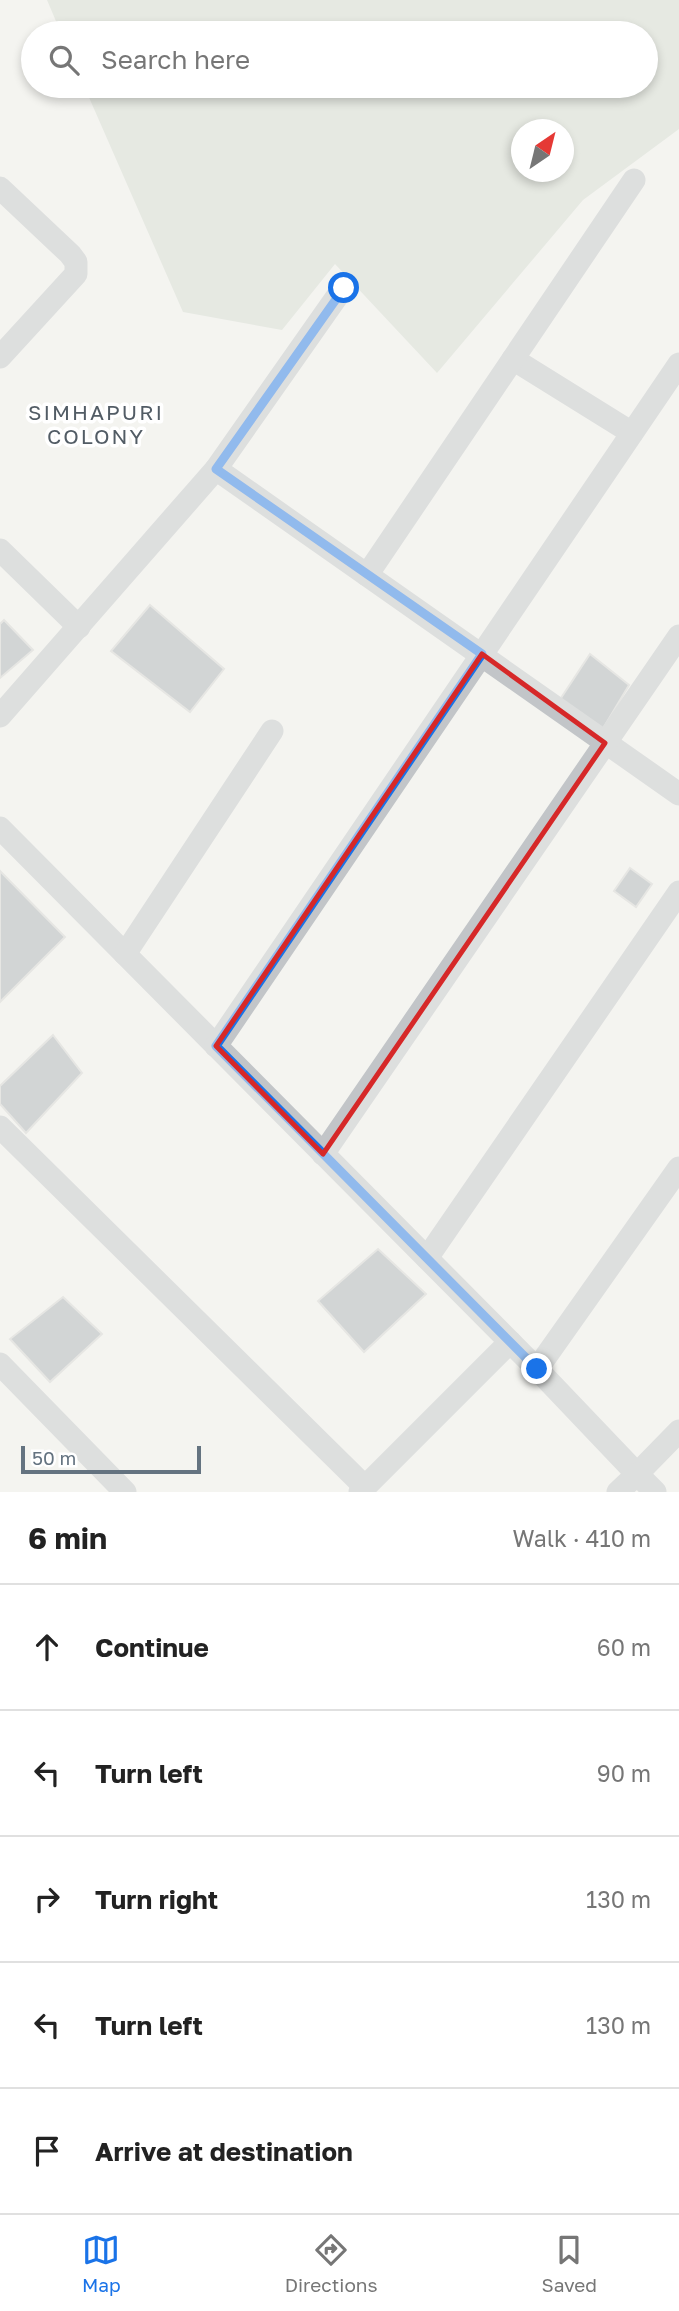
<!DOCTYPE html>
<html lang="en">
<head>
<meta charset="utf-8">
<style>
  :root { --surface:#fff; --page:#f6f6f6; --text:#222; --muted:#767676; --line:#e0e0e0; --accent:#1a73e8 }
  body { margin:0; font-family:"Golos Text",sans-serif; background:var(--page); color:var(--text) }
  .compass { position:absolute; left:511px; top:119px; width:63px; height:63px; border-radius:50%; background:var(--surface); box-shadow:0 4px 10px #0003; rotate:35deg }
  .scale { position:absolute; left:21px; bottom:18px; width:180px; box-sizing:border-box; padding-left:7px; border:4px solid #647380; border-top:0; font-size:19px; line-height:24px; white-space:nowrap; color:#647380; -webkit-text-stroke:5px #fff; paint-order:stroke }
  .stop { position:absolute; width:21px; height:21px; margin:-16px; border:5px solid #1a73e8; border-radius:50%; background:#fff }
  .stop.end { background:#1a73e8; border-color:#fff; box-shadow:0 2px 7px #0008 }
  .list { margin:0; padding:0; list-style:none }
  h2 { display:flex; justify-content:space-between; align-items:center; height:91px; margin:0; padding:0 28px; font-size:30px }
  h2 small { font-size:23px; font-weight:400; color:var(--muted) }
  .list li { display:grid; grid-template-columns:46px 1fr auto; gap:21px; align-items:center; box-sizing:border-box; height:126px; padding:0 28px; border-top:2px solid var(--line) }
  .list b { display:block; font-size:26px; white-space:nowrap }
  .list em { font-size:23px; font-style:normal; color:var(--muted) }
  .icon { flex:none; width:38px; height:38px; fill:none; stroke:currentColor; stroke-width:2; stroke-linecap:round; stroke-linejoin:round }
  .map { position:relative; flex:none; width:679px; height:1492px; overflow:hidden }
  .search { position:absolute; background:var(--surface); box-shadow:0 4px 10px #0003; left:21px; right:21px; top:21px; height:77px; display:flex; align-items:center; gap:18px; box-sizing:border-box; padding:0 24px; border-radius:38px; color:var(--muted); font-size:26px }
  .sheet { height:721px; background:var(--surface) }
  nav { display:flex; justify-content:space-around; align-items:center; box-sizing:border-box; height:98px; border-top:2px solid var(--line); background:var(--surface); font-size:19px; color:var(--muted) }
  nav a { display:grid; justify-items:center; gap:4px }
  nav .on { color:var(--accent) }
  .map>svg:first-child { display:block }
  .green { fill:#d5dbd1; fill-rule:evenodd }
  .building { fill:#a8afb4; stroke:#d5d5d3; stroke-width:2 }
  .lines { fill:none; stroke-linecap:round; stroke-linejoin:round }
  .minor { stroke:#c2c5c8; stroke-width:23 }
  .route { stroke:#1a73e8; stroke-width:9 }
  .marked { fill:none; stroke:#d62828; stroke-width:5; stroke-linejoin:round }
  .labels { text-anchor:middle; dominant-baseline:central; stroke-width:7; stroke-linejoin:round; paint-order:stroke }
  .neighbourhood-label { font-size:21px; letter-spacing:2px; fill:#525c65; stroke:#fff }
</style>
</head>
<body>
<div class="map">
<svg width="679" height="1492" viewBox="0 0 679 1492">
  <rect width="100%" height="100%" fill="#f4f4f0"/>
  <path class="green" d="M47,0H679V129L583,200L437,373L335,264L282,330L183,312L84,86H646V33H61ZM522,130H564V172H522Z"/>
  <g class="building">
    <polygon points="150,605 224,669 190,712 111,651"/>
    <polygon points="4,620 33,650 0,678 0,624"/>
    <polygon points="590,654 629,685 601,732 559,701"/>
    <polygon points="630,868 652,884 636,907 614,891"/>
    <polygon points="0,871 65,937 0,1002"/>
    <polygon points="53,1035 82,1073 26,1133 0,1104 0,1086"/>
    <polygon points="378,1249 426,1294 364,1352 318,1301"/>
    <polygon points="63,1297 102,1334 50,1382 10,1339"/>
  </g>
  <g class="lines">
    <g class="minor">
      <polyline points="0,188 70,254 76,262 76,274 0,357"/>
      <polyline points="513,359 632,433"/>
      <polyline points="216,469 343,288"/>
      <polyline points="0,550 79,627"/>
      <polyline points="367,575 634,180"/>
      <polyline points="0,716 216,469 679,794"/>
      <polyline points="0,828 537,1369 637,1474 679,1431"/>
      <polyline points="125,954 272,731"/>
      <polyline points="216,1046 679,364"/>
      <polyline points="0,1127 365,1487"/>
      <polyline points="323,1154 679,636"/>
      <polyline points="427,1258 679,892"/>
      <polyline points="0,1364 125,1492"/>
      <polyline points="537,1369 679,1168"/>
      <polyline points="360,1492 510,1342"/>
      <polyline points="618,1492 637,1474 655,1492"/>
    </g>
  </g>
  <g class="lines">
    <polyline class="route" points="344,288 216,469 482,654 216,1046 537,1369"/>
  </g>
  <path d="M0 0H679V1492H0ZM482,654L605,743L323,1154L216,1046Z" fill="#f4f4f0" fill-opacity=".55" fill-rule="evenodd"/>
  <path class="marked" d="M482,654L605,743L323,1154L216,1046Z"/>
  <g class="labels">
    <g class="neighbourhood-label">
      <text x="96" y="412">SIMHAPURI<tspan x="96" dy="24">COLONY</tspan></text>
    </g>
  </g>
</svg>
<svg class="compass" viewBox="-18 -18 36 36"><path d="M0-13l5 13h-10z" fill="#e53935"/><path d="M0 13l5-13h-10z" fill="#767676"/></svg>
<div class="scale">50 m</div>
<div class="stop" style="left:344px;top:288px"></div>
<div class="stop end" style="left:537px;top:1369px"></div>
<div class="search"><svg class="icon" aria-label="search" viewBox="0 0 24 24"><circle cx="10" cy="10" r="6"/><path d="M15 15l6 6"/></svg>Search here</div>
</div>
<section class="sheet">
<h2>6 min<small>Walk · 410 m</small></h2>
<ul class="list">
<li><svg class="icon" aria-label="ahead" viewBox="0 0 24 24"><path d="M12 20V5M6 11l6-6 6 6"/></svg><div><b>Continue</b></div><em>60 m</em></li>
<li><svg class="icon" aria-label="left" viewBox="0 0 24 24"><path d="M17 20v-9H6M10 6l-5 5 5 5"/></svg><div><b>Turn left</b></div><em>90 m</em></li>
<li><svg class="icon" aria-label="right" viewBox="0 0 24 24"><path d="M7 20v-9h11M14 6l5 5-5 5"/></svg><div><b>Turn right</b></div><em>130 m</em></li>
<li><svg class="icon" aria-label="left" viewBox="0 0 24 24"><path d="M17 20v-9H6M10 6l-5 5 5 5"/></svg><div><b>Turn left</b></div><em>130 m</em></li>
<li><svg class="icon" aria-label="arrive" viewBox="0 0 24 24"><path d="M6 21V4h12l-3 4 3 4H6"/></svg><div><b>Arrive at destination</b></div></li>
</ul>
</section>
<nav>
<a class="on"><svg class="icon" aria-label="map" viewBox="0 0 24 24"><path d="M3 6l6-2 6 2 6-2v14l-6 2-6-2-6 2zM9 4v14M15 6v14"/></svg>Map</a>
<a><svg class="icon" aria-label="directions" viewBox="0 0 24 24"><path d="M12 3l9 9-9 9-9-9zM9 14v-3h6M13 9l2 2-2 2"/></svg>Directions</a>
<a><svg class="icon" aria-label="saved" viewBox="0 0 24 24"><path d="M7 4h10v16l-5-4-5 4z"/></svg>Saved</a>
</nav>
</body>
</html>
